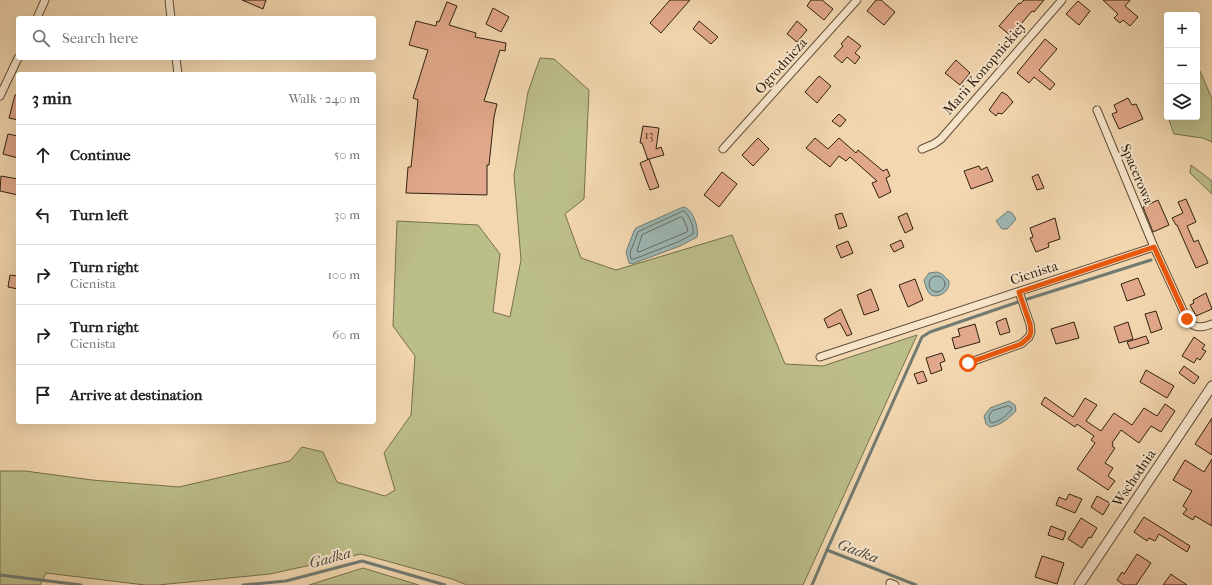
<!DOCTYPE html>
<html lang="en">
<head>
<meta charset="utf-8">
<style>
  :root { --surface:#fff; --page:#f6f6f6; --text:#222; --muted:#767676; --line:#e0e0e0 }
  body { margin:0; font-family:"IM FELL French Canon",serif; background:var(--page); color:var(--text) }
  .controls { position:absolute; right:12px; top:12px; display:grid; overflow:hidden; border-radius:4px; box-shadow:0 4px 16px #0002 }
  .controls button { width:36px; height:36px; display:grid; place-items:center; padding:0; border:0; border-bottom:1px solid var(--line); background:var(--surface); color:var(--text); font:20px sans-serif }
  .stop { position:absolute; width:12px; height:12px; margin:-9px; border:3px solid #ea580c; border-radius:50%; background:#fff }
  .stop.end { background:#ea580c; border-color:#fff; box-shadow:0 1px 4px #0008 }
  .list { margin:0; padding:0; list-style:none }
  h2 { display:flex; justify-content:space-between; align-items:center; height:52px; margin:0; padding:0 16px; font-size:17px }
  h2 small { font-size:13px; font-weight:400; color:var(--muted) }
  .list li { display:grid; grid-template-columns:26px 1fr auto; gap:12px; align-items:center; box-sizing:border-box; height:60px; padding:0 16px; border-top:1px solid var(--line) }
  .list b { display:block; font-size:15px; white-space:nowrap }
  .list p { margin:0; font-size:13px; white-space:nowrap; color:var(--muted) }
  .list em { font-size:13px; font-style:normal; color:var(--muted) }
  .icon { flex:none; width:22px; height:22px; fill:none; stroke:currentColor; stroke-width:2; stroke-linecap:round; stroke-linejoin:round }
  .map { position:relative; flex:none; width:1212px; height:585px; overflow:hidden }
  .search { position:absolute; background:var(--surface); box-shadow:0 4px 16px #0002; left:16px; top:16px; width:360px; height:44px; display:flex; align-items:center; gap:10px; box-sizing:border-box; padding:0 14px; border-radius:4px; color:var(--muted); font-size:15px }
  .panel { position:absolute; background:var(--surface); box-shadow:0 4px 16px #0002; left:16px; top:72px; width:360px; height:352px; border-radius:4px }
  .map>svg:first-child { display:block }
  .green { fill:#bcbe8a; stroke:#76704c }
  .water { fill:#9db7b4; stroke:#717b72 }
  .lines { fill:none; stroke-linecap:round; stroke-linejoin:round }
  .shore { stroke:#666c62; stroke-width:1 }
  .stream { stroke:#717b72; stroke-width:3 }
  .building { fill:#e1a88b; stroke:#30210f }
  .minor-casing { stroke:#604e37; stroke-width:9 }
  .tertiary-casing { stroke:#604e37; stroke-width:11 }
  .minor { stroke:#f7e5cc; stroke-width:7 }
  .tertiary { stroke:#f7e5cc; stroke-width:9 }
  .route { stroke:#ea580c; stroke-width:5 }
  .labels { text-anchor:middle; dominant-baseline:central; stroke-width:4; stroke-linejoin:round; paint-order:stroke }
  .number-label { font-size:12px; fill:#5c432e }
  .street-label { font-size:14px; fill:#30210f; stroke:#f7e5cc }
  .water-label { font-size:15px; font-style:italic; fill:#514e41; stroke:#f7e5cc }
</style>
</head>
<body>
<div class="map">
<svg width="1212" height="585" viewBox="0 0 1212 585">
  <rect width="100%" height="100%" fill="#f2d7b0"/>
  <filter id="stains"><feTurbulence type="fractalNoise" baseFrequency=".005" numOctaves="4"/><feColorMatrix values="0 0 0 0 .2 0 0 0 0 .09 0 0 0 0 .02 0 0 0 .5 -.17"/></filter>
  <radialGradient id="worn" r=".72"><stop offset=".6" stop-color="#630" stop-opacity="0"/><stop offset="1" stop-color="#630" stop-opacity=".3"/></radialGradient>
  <g class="green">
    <polygon points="540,58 554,59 589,90 584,199 565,214 581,258 616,270 732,235 785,364 823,366 917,335 803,585 467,585 452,579 361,554 270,574 158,585 145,585 46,573 40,585 0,585 0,471 25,471 92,480 179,487 290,461 302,447 323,452 337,482 385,496 395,490 384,453 411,415 415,356 393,326 397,221 478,225 500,254 493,312 510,317 521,260 514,175 528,92"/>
    <polygon points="1200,71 1212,99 1212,142 1203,138 1174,134 1168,117 1197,117 1197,73"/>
    <polygon points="1191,165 1212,181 1212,194 1190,173"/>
    <polygon points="363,568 419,585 309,585"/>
  </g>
  <g class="water">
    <path d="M683,207C693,208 699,228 697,237L680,246L632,264L629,263L626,252L634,231L636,228Z"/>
    <polygon points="1008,211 1012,213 1016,219 1011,225 1007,229 1002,229 996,221"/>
    <path d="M937,272L942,274L949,281C949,282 949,287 948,288C945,295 933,299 929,293C926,289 925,284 924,280L929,273Z"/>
    <path d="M1009,401L1015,405L1016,411C1008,419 1001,425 990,427L986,424L984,416L990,408Z"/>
  </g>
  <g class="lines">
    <g class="shore">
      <path d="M684,211C690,216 694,227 693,234L678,242L634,259H631L630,253L638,232Z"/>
      <polygon points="681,217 683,218 688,230 687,232 639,252 637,251 642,235"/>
      <circle cx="937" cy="284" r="8"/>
      <path d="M1008,406L1011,407L1012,409C1006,416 1000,421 992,423L990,422L989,416L992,411Z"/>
    </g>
    <g class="stream">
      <polyline points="827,550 922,337 930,332 1015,303 1151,260"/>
      <polyline points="0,575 81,585"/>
      <polyline points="243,585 286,581 362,561 445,585"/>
      <polyline points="812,585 827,550 916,585"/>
    </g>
  </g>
  <g class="building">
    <polygon points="242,0 266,0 263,9"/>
    <polygon points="670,0 690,0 661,33 650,23"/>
    <polygon points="811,0 822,0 833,9 824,20 807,6"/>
    <polygon points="876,0 881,0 895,12 884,25 867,11"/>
    <polygon points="1024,0 1044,0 1034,12 1032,11 1011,36 999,26 1019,3 1020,4"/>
    <polygon points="1103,0 1130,0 1125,6 1138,17 1130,26 1123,20 1120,23 1114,18 1118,14"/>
    <polygon points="1078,1 1090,11 1079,25 1066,14"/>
    <polygon points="447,2 457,6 449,25 476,33 475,37 506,43 505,51 500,50 484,101 497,104 494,117 489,165 487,165 487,195 406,193 408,167 411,167 418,100 413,98 428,50 409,45 416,21 436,26 437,21 439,22"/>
    <polygon points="493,8 509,17 501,32 486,24"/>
    <polygon points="699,21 718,37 711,44 693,29"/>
    <polygon points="797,21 807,30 797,42 787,34"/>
    <polygon points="848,36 861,46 855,53 860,57 855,64 847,57 842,63 834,56 843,46 841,44"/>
    <polygon points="1045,39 1057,49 1039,70 1055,84 1050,90 1034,77 1029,83 1017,73"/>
    <polygon points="956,60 970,73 960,85 945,73"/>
    <polygon points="819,76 831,86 817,103 805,92"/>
    <polygon points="1002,92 1007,95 1013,102 1005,111 1002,114 998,113 996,116 989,110"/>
    <polygon points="15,95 18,95 18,120 9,118"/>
    <polygon points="1128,98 1132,105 1136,104 1143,119 1119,129 1112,114 1117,112 1114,105"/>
    <polygon points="839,114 846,120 840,127 832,121"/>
    <polygon points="643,126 659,128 656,149 661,147 664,155 649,159 659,187 650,190 640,163 649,159 648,160 642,143 640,143"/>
    <polygon points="8,134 18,136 18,158 3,154"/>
    <polygon points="758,138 769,149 753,166 742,155"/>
    <polygon points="815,138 828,149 839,138 856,153 858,150 883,171 887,169 890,176 886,178 891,192 879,198 872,183 877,181 850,157 846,161 839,156 830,167 806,148"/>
    <polygon points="979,166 981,170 987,167 993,181 971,189 964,171"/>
    <polygon points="722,172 737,184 719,207 704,195"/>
    <polygon points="1038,174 1044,188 1037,190 1032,177"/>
    <polygon points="1,176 18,179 18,195 0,191"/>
    <polygon points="1186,199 1196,222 1187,226 1194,242 1198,240 1208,263 1196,268 1177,225 1176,225 1172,218 1183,213 1178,202"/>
    <polygon points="1158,200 1169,225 1153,232 1143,207"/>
    <polygon points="842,213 847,226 839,229 835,215"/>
    <polygon points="907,213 913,229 905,233 898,217"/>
    <polygon points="1055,218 1060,239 1048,243 1049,247 1036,252 1030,238 1033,237 1030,228"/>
    <polygon points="901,240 904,247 894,252 890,245"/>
    <polygon points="848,241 853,253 841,258 836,246"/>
    <polygon points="10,275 18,276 18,289 8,287"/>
    <polygon points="1138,278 1145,295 1127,301 1121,284"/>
    <polygon points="915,279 923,300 908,307 899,285"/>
    <polygon points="871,289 879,310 864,315 857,295"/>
    <polygon points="1206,293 1212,309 1196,316 1190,305 1194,303 1193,300"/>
    <polygon points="841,309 852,334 847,336 840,323 828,328 824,319"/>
    <polygon points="1156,311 1162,329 1151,333 1145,314"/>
    <polygon points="1006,318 1010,332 1000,335 996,322"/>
    <polygon points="1074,322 1079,338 1056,344 1051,329"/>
    <polygon points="1128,322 1133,339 1119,343 1114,327"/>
    <polygon points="975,324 980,342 955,349 952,338 960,336 958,329"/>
    <polygon points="1146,336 1149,343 1130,349 1127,342"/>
    <polygon points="1194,337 1205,345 1202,349 1206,351 1200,360 1197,358 1194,363 1182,356"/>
    <polygon points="942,353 945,361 940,363 942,370 931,374 926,358"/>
    <polygon points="1184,366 1199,377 1194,384 1179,373"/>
    <polygon points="1146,370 1174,386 1167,398 1140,382"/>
    <polygon points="923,371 927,381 918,384 914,374"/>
    <polygon points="1045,397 1073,417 1085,398 1097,405 1086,421 1101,431 1114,413 1132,425 1144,408 1157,416 1165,404 1175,411 1161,432 1151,426 1139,443 1121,430 1112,443 1113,444 1112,446 1115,448 1105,463 1113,468 1108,476 1115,481 1108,490 1077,469 1095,443 1091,440 1094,436 1077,424 1075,427 1041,404"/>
    <polygon points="1212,418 1212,455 1195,444"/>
    <polygon points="1212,459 1212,526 1195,516 1193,520 1183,514 1187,509 1183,506 1192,491 1173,480 1185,460 1204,472"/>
    <polygon points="1069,494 1082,499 1075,513 1056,505 1059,497 1066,500"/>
    <polygon points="1097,496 1110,503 1103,515 1091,507"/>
    <polygon points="1144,517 1190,546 1187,552 1159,534 1155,541 1149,538 1147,541 1134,532"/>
    <polygon points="1081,518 1097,528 1091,538 1089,537 1082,548 1068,539"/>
    <polygon points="1051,526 1066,532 1063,540 1048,535"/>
    <polygon points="1137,554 1151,563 1136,585 1124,585 1117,580 1122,572 1124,574"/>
    <polygon points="1042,556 1064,563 1057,584 1035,577"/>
    <polygon points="1171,574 1175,577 1187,585 1163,585"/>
  </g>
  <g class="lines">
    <g class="minor-casing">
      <g id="minor">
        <polyline points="169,0 171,18"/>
        <polyline points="37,18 45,0"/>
        <polyline points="176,58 178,74"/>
        <polyline points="0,96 18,58"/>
        <path d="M1097,110L1154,247L1187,319C1194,329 1201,328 1212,324"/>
        <polyline points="723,149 857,0"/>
        <polyline points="922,149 934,144 941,139 1062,0"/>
        <polyline points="820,357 1154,247"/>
        <polyline points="968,363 1021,344 1029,337 1031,332 1030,324 1019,292"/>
        <polyline points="890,583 895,585"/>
      </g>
    </g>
    <g class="tertiary-casing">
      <polyline id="tertiary" points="1079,585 1212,386"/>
    </g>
    <use href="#minor" class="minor"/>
    <use href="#tertiary" class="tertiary"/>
  </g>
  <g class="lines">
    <polyline class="route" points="968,363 1021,344 1029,337 1031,332 1030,324 1019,292 1154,247 1187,319"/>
  </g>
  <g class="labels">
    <g class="number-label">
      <text x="649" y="135">13</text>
    </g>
    <g class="street-label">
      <text transform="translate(781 66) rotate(-48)">Ogrodnicza</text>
      <text transform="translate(984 69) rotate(-49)">Marii Konopnickiej</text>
      <text transform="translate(1137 174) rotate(67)">Spacerowa</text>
      <text transform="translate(1034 273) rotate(-18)">Cienista</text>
      <text transform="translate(1134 478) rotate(-56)">Wschodnia</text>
    </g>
    <g class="water-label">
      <text transform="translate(858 551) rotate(21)">Gadka</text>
      <text transform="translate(330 558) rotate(-15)">Gadka</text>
    </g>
  </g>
  <rect width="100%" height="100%" filter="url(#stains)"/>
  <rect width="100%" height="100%" fill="url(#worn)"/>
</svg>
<div class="controls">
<button>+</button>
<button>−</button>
<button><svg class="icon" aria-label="layers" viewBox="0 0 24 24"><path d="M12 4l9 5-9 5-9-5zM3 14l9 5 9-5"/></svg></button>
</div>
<div class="stop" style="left:968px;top:363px"></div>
<div class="stop end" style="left:1187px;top:319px"></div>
<div class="search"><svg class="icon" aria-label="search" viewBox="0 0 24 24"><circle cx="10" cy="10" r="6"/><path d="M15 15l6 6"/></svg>Search here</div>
<section class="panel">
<h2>3 min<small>Walk · 240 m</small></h2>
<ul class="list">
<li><svg class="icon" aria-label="ahead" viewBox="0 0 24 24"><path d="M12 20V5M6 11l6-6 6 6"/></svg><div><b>Continue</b></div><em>50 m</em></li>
<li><svg class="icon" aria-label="left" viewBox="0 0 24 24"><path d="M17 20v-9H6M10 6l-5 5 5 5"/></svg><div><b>Turn left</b></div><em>30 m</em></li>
<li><svg class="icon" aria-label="right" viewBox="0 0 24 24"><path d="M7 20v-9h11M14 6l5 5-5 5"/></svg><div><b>Turn right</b><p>Cienista</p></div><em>100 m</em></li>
<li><svg class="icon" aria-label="right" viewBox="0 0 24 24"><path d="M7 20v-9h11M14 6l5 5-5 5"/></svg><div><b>Turn right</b><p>Cienista</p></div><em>60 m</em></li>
<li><svg class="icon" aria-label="arrive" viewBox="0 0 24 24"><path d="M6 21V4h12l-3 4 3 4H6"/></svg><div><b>Arrive at destination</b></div></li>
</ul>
</section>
</div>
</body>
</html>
